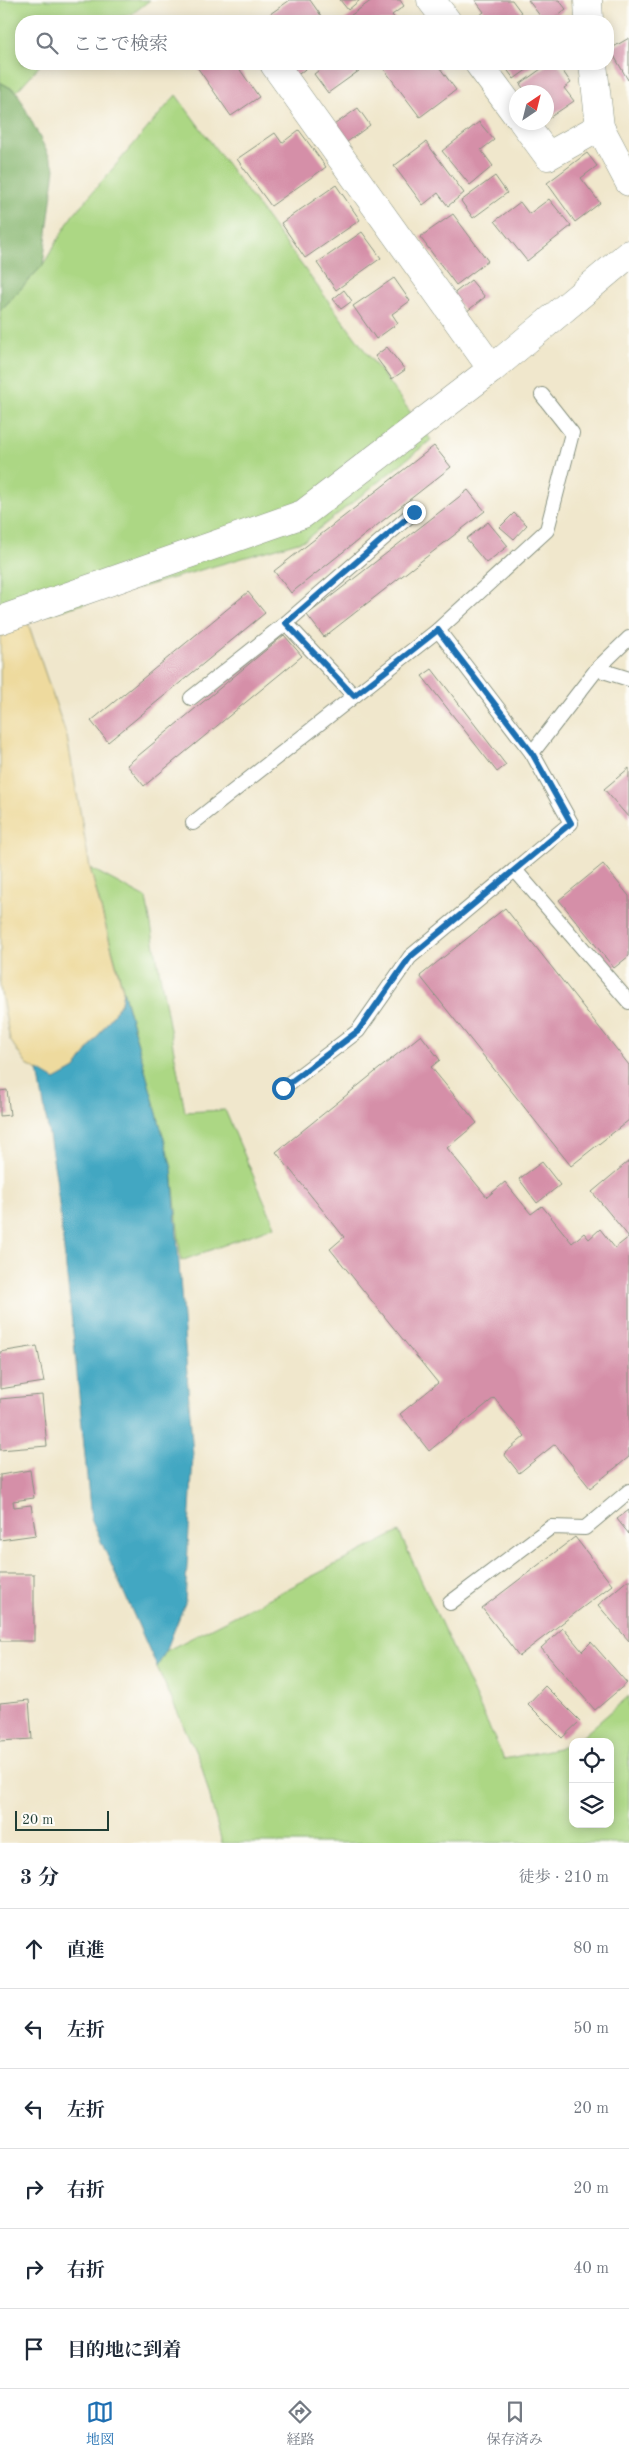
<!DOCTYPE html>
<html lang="ja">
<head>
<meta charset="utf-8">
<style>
  :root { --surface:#fff; --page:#f6f6f7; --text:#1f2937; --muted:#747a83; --line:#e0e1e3; --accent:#1f6fb2 }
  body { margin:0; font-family:"Old Standard TT","Noto Serif JP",serif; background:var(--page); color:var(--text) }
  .controls { position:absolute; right:15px; bottom:15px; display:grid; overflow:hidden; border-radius:10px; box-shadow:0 2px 12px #0003 }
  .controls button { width:45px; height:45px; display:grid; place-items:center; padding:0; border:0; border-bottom:1px solid var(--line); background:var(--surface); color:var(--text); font:25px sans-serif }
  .compass { position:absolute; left:509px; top:85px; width:45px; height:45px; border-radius:50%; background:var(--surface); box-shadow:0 2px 12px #0003; rotate:35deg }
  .scale { position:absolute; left:15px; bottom:12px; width:94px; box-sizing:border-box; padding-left:5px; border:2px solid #1f3d34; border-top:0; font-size:14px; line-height:18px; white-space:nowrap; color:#1f3d34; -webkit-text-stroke:4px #fdfcf7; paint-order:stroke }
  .stop { position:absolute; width:15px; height:15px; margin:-11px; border:4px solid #1f6fb2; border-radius:50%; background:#fff }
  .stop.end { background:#1f6fb2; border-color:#fff; box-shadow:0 1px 5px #0008 }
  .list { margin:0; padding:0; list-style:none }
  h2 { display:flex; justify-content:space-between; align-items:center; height:65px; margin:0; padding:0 20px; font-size:21px }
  h2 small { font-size:16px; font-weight:400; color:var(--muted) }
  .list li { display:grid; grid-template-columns:32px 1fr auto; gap:15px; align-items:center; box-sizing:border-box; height:80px; padding:0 20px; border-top:1px solid var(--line) }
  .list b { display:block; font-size:19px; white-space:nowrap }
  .list em { font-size:16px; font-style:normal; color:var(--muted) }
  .icon { flex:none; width:28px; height:28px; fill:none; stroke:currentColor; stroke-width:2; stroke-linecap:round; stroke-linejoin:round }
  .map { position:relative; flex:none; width:629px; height:1843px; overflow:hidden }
  .search { position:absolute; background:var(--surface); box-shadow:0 2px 12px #0003; left:15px; right:15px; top:15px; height:55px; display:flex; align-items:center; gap:12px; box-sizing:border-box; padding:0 18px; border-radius:20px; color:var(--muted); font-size:19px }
  .sheet { height:545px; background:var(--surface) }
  nav { display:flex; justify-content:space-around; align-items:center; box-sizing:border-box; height:70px; border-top:1px solid var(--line); background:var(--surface); font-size:14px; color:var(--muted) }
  nav a { display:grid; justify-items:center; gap:2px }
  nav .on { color:var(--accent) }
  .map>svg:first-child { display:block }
  .green { fill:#acd784; stroke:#668a5c }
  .forest { fill:#89b872; stroke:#547a53 }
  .sand { fill:#eeda9e; stroke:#868c69 }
  .water { fill:#42a7c2; stroke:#30727b }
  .building { fill:#d58fa8 }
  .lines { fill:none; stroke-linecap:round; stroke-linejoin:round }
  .lane-casing { stroke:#889280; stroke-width:16 }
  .street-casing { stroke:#889280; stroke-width:29 }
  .lane { stroke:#fff; stroke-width:14 }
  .street { stroke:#fff; stroke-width:28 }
  .route { stroke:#1f6fb2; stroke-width:6 }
</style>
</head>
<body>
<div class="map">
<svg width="629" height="1843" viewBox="0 0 629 1843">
  <rect width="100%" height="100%" fill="#fdfcf7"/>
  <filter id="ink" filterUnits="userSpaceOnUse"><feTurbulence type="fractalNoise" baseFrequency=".02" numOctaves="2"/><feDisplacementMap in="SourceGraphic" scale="10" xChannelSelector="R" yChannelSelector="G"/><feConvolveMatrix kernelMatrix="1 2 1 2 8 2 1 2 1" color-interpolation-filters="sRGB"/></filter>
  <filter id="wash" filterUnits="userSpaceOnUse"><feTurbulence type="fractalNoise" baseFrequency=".0096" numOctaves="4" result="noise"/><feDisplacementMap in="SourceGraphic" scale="20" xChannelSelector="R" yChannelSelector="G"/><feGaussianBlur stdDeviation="1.12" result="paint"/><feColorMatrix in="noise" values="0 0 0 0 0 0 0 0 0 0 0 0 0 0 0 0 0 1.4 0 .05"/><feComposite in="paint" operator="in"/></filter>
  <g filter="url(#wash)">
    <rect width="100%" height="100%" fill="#f0e7cc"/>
    <g class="green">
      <polygon points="0,0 150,0 132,14 107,21 21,21 21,64 41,64 17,91 0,82"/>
      <polygon points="176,95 431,440 305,540 27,620 0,629 0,311 43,265 72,216"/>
      <polygon points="90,868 146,898 185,1112 225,1110 275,1226 181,1261 172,1168"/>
      <polygon points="399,1532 504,1759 573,1745 573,1824 610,1824 610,1742 576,1742 629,1696 629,1843 222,1843 201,1764 157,1667 166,1651"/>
    </g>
    <polygon class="forest" points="0,82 17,92 55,168 43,265 0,311"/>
    <polygon class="sand" points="27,620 67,737 90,868 123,991 121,1003 75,1069 55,1080 27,1065 10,1040 0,987 0,629"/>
    <polygon class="water" points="123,991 172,1168 193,1456 185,1603 166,1651 157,1667 91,1519 73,1332 56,1177 38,1070 55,1080 75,1069 121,1003"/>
    <g id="blocks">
      <g class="building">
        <polygon points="290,0 310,0 322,17 316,21 275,21 270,14"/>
        <polygon points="340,0 360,0 348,10"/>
        <polygon points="372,0 400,0 404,6 392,15 397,21 343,21"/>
        <polygon points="475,0 512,0 523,15 514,21 478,21 476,18 484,12"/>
        <polygon points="528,0 559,0 566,9 550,21 544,21"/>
        <polygon points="629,38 629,79 628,80 610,49"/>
        <polygon points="202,64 236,64 259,97 231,116 197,67"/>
        <polygon points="285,64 309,64 310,65 294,78"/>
        <polygon points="319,64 360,64 363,68 328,93 314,74 322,68"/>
        <polygon points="380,64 437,64 456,90 420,117"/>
        <polygon points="503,64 535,64 514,79"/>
        <polygon points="548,64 558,64 571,83 564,88 574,101 546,120 546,92 526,92 520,84"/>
        <polygon points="358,108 370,125 343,145 331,127"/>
        <polygon points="479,122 494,140 481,150 493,166 470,185 442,151"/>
        <polygon points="299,130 326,167 271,206 237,159 275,133 282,143"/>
        <polygon points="426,142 464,193 448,206 438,193 423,205 394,166"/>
        <polygon points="587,153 597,166 581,178 600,203 575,222 547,183"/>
        <polygon points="495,176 507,193 473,218 461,201"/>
        <polygon points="336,185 360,220 305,258 281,223"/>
        <polygon points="549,199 571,226 527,261 495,221 520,202 529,214"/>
        <polygon points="453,214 488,261 456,285 420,237"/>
        <polygon points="362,232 381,258 336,290 317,263"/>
        <polygon points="394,278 410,301 392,314 398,323 376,339 353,306"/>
        <polygon points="471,280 485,297 466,312 452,295"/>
        <polygon points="344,290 352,301 341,309 333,299"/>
        <polygon points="387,347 405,370 392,379 375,356"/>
        <polygon points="434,446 451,467 291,593 274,571"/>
        <polygon points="468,490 485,511 324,637 307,615"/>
        <polygon points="514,513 527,525 514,539 500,527"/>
        <polygon points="488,522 508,546 486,563 466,539"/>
        <polygon points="248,592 265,613 108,742 91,721"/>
        <polygon points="284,635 302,656 144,786 127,765"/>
        <polygon points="432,669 506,765 497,772 422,676"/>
        <polygon points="629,768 629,818 604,789"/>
        <polygon points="603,864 629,896 629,956 614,968 559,900"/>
        <polygon points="505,908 629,1065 629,1120 571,1166 420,976"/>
        <polygon points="421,1035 440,1060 431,1067 477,1123 447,1148 487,1197 505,1182 531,1214 542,1206 572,1243 584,1233 589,1239 600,1229 615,1248 629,1237 592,1192 629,1161 629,1457 590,1488 555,1444 519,1473 504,1454 525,1436 494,1398 429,1451 400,1414 438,1383 330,1249 344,1237 276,1152"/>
        <polygon points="7,1090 10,1115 0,1116 0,1091"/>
        <polygon points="542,1162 560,1185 537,1203 519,1179"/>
        <polygon points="37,1346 44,1382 0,1389 0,1352"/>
        <polygon points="42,1395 47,1446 0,1450 0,1399"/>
        <polygon points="30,1470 34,1498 13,1501 14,1507 31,1505 36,1535 0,1540 0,1475"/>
        <polygon points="629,1510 629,1534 617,1519"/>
        <polygon points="575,1537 612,1585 519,1656 482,1608"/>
        <rect x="0" y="1574" width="34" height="67"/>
        <polygon points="629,1579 629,1641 598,1605"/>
        <polygon points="563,1628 582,1651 591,1642 627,1683 595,1710 541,1648"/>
        <polygon points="545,1686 580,1721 562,1738 528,1704"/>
        <polygon points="29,1700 32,1739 0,1741 0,1703"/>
      </g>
    </g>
  </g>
  <g filter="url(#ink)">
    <use href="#blocks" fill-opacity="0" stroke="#889280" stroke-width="1"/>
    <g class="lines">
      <g class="lane-casing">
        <g id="lane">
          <polyline points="542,395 572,433 547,530 438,630 532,753 597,669 629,638"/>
          <polyline points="286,623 354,696"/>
          <polyline points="597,669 629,679"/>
          <polyline points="191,698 286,623 414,512"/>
          <polyline points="193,823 438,630"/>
          <polyline points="515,870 629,1002"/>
          <polyline points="283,1088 358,1031 410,957 571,823 532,753"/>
          <polyline points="450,1603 551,1527 585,1528 629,1491"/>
        </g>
      </g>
      <g class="street-casing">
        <g id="street">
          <polyline points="431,0 447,21"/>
          <polyline points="588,0 589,21"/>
          <polyline points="274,64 492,369"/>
          <polyline points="479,64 516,114"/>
          <polyline points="593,64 600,127 629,182"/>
          <polyline points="523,122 548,156 600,127"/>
          <polyline points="0,620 303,514 492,369 629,254"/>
        </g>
      </g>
      <use href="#lane" class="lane"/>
      <use href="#street" class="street"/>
    </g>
  </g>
  <g class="lines" filter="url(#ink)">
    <polyline class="route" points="283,1088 358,1031 410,957 571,823 532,753 438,630 354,696 286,623 414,512"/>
  </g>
</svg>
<div class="controls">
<button><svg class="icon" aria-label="locate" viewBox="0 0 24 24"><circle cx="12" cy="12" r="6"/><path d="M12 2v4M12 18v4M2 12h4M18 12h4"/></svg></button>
<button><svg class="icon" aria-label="layers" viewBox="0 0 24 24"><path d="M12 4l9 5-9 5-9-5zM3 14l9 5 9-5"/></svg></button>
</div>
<svg class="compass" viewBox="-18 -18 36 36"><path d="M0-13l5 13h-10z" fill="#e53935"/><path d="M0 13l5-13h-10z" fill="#747a83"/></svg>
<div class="scale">20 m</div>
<div class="stop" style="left:283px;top:1088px"></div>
<div class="stop end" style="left:414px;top:512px"></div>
<div class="search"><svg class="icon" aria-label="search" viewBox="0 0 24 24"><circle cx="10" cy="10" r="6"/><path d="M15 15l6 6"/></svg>ここで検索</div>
</div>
<section class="sheet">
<h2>3 分<small>徒歩 · 210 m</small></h2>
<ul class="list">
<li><svg class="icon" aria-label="ahead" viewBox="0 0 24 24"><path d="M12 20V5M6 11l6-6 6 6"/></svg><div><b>直進</b></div><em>80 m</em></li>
<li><svg class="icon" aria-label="left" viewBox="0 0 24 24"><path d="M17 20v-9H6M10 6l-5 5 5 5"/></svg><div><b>左折</b></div><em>50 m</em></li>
<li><svg class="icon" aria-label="left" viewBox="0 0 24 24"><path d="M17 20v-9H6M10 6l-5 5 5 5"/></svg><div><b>左折</b></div><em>20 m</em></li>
<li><svg class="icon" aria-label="right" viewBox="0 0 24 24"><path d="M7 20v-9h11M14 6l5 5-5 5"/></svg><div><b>右折</b></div><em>20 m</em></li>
<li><svg class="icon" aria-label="right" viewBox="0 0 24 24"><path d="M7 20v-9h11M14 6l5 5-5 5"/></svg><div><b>右折</b></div><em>40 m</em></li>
<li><svg class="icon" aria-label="arrive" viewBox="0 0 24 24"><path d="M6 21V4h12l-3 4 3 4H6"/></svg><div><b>目的地に到着</b></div></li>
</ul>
</section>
<nav>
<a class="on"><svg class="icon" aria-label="map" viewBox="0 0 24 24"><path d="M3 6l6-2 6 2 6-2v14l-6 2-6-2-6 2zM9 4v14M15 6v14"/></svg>地図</a>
<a><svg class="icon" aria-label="directions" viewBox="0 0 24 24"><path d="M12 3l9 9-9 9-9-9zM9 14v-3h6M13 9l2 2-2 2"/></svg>経路</a>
<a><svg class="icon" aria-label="saved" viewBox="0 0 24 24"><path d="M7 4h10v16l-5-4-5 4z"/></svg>保存済み</a>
</nav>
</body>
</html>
